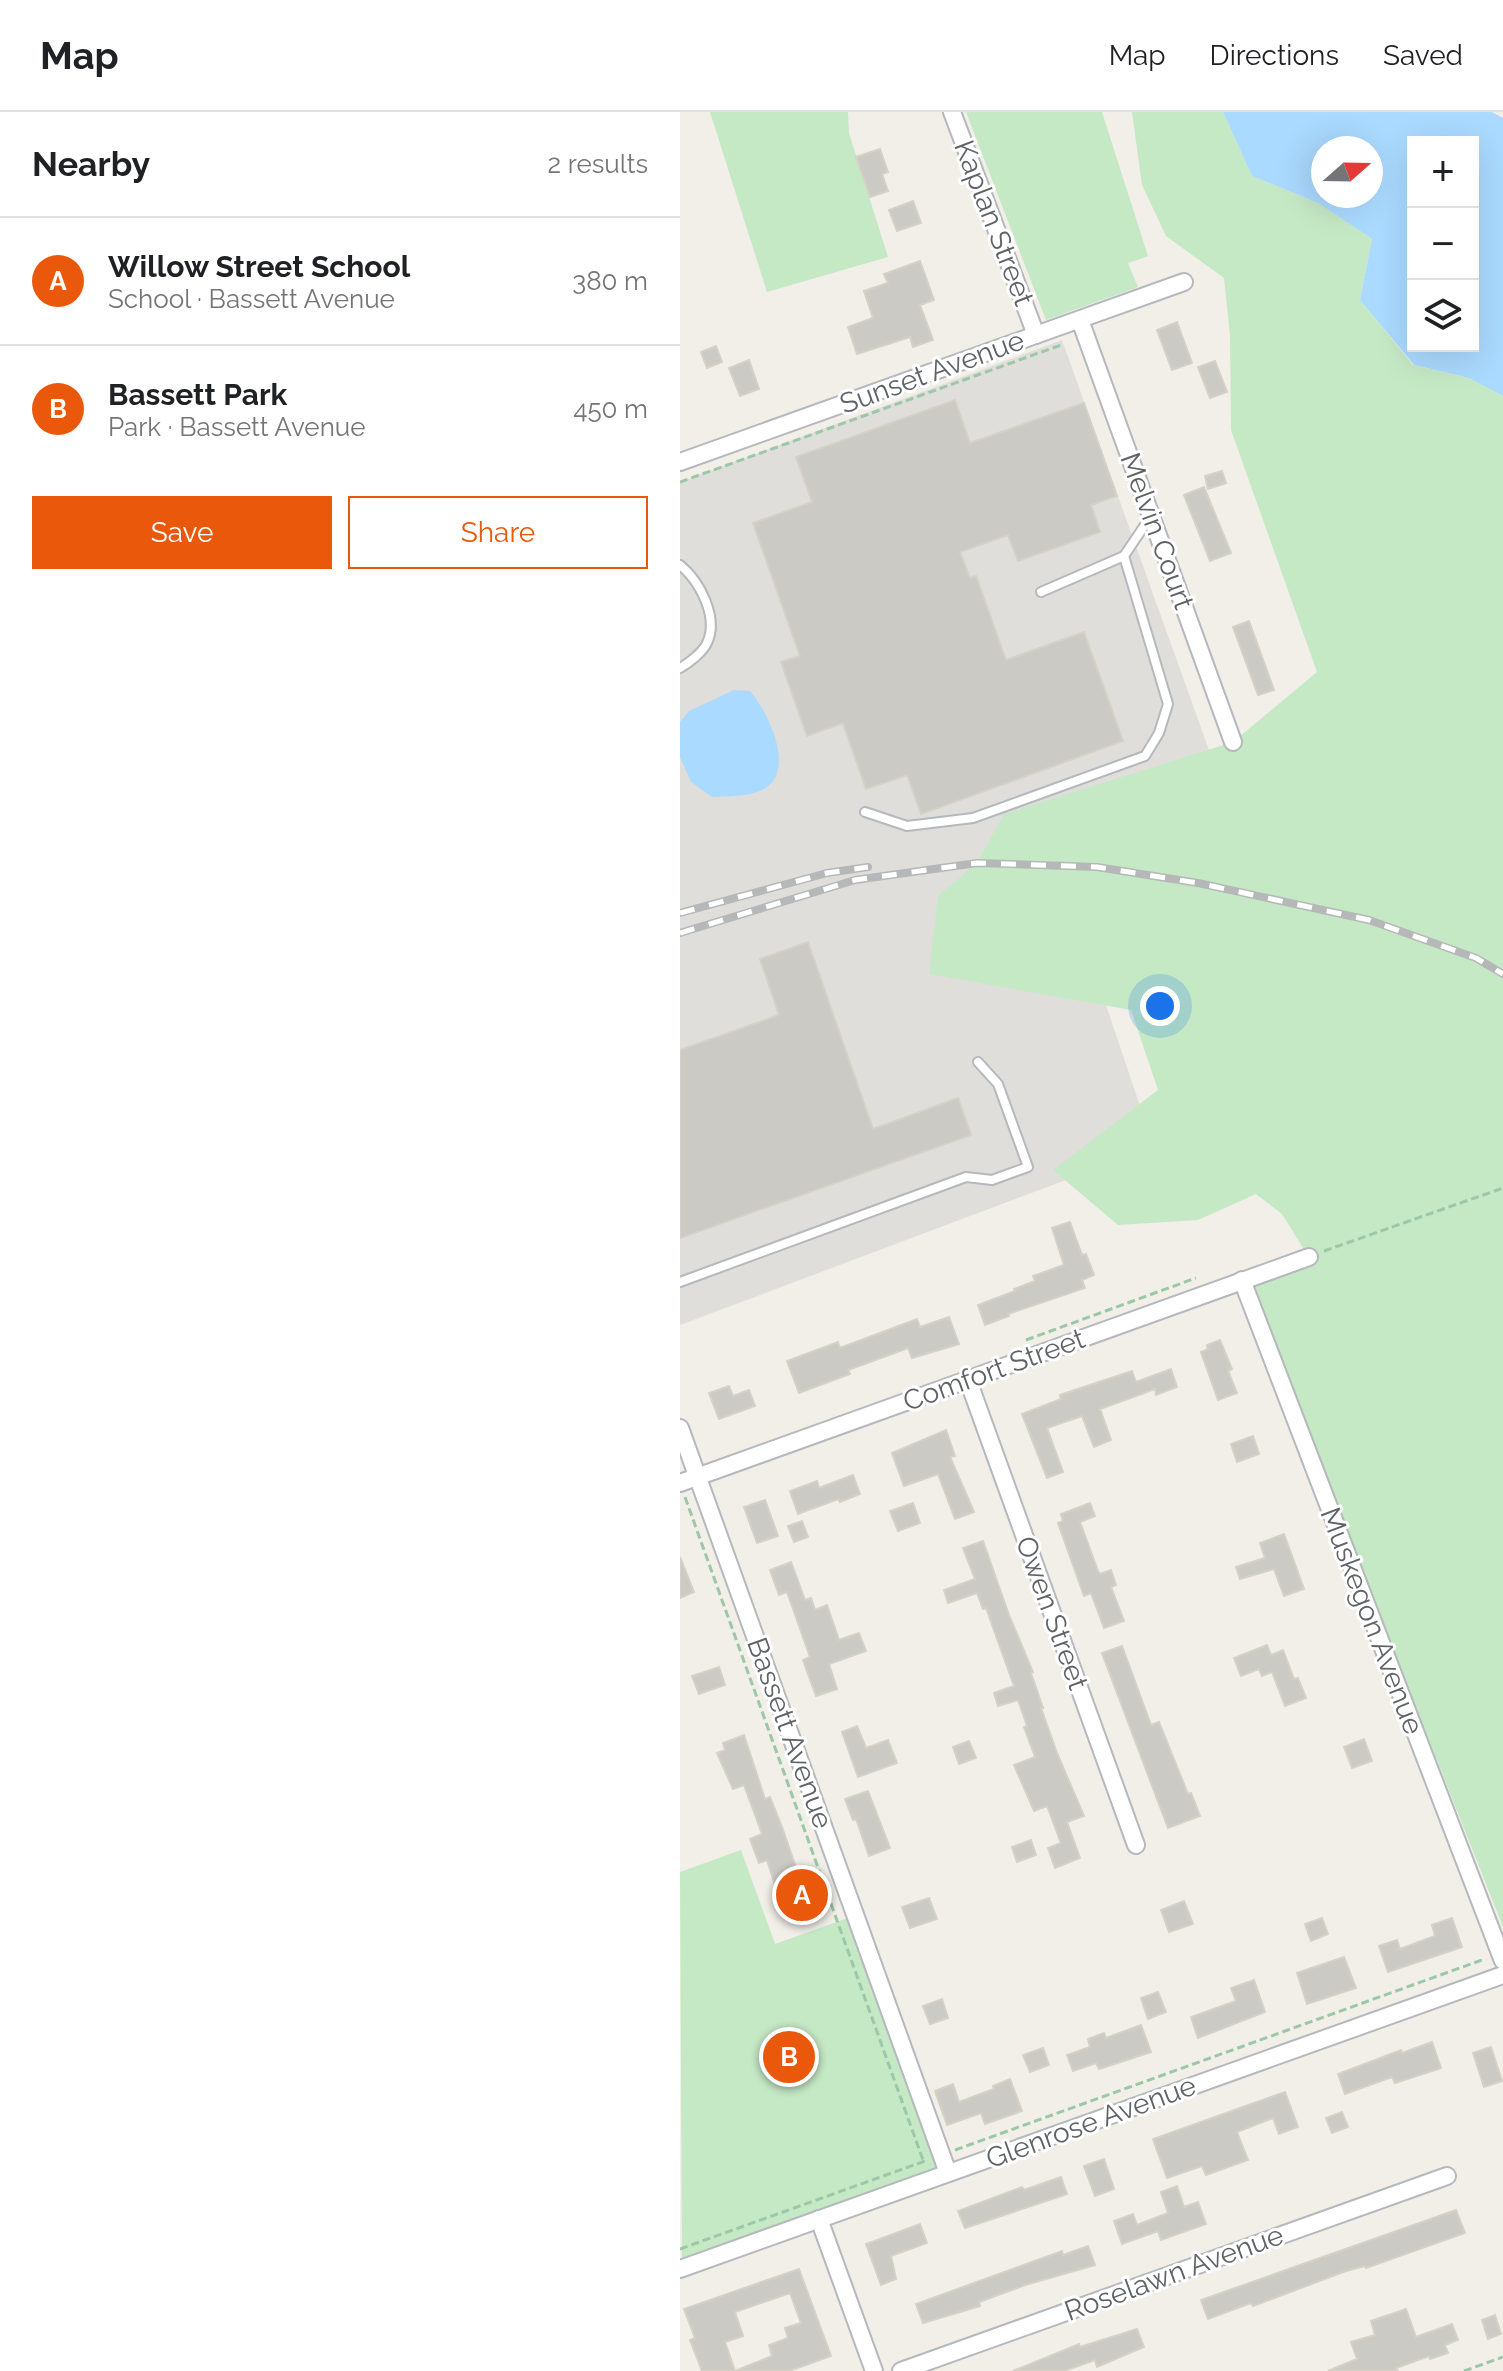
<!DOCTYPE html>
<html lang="en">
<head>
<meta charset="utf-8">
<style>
  :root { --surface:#fff; --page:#f6f6f6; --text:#202124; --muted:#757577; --line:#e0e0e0; --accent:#ea580c }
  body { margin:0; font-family:Raleway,sans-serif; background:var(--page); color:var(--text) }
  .controls { position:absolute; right:24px; top:24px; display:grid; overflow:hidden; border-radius:0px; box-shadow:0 8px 32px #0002 }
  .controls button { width:72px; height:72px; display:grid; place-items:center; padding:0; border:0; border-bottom:2px solid var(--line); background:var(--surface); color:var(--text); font:40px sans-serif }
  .compass { position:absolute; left:631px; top:24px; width:72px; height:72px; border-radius:50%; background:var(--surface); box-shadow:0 8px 32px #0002; rotate:70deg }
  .you { position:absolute; left:480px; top:894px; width:28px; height:28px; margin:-20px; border:6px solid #fff; border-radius:50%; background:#1a73e8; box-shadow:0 0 0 12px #1a73e833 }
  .badge { display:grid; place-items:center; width:52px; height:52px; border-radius:50%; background:var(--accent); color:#fff; font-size:26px; font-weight:700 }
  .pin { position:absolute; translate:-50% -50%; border:4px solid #fff; box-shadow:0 2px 8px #0006 }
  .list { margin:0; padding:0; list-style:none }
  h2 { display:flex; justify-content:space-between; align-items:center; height:104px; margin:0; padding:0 32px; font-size:34px }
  h2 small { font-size:26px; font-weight:400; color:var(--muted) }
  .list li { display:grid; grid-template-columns:52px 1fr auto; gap:24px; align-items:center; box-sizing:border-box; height:128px; padding:0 32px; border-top:2px solid var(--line) }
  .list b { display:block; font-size:30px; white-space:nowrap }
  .list p { margin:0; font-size:26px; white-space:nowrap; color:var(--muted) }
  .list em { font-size:26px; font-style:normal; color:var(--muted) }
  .actions { display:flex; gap:16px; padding:24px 32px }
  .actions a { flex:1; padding:18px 0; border:2px solid var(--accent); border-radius:0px; text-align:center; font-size:28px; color:var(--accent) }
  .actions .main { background:var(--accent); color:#fff }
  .icon { flex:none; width:44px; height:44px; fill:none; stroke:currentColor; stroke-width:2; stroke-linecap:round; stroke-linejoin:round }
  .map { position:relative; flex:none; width:823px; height:2259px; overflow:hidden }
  header { display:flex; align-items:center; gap:48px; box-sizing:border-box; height:112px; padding:0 40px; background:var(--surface); border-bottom:2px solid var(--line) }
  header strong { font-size:38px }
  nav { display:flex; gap:44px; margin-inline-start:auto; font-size:28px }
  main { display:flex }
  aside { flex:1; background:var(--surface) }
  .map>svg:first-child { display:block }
  .industrial { fill:#e0deda }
  .green { fill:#c5e8c5 }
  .water { fill:#aadaff; fill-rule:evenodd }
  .building { fill:#cccac5; stroke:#d6d1c6; stroke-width:2 }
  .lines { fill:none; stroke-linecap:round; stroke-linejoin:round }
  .lane-casing { stroke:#b5b8bc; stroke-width:12 }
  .street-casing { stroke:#b5b8bc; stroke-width:20 }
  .path { stroke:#9cc7a9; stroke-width:3; stroke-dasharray:8 4; stroke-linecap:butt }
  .lane { stroke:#fff; stroke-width:8 }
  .street { stroke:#fff; stroke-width:16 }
  .rail-casing { stroke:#b6b7b8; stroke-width:8 }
  .rail { stroke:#fff; stroke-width:5; stroke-dasharray:15; stroke-linecap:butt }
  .labels { text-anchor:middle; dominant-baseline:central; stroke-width:6; stroke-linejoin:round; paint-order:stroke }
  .street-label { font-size:28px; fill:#5f6368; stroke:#fff }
</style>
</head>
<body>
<header>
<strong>Map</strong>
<nav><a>Map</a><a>Directions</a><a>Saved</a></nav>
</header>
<main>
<aside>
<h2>Nearby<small>2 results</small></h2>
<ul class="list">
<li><span class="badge">A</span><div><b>Willow Street School</b><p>School · Bassett Avenue</p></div><em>380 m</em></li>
<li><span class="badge">B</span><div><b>Bassett Park</b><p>Park · Bassett Avenue</p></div><em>450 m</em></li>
</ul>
<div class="actions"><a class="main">Save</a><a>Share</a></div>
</aside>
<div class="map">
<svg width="823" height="2259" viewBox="0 0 823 2259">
  <rect width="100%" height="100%" fill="#f1efe8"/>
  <polygon class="industrial" points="382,228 529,638 358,692 474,1035 0,1213 0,370"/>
  <g class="green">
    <polygon points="30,0 168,0 169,21 208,145 87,180"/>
    <polygon points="286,0 422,0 468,144 448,151 458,175 366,208"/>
    <polygon points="452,0 543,0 572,64 638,91 692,127 680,188 733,253 789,266 823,284 823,1815 745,1618 735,1621 562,1168 628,1144 602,1102 576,1082 518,1108 438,1113 373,1058 478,978 451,898 249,862 258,784 297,751 324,702 553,630 637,560 551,318 550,223 544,166 486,124 462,73"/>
    <polygon points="61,1738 95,1832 168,1806 258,2058 2,2150 0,1760"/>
  </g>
  <g class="water">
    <path d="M543,0H812L823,6V284L789,266L734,253L680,188L692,127L638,91L572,64ZM733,30H793V234H733ZM643,36H691V84H643Z"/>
    <path d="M54,578L70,579C88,599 118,661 82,678C67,685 49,684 32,685L11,670L0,645V610L9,599Z"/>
  </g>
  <g class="building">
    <polygon points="200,37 208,60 202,62 208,79 190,85 176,45"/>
    <polygon points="233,89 241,111 217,119 209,98"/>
    <polygon points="240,149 254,188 240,193 253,228 233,235 230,225 177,242 168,215 193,206 184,179 208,171 204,162"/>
    <polygon points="497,210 512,251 492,258 477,218"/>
    <polygon points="36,234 42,250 27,256 21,240"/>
    <polygon points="69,248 79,277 60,284 49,256"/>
    <polygon points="535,249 547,280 530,286 518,255"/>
    <polygon points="275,288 290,331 404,291 437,384 411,393 420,420 338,449 328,423 280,440 290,466 296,464 326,548 404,520 443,629 241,702 227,663 186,677 163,611 127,624 101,550 120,544 73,411 132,390 116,345"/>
    <polygon points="542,359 546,371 528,377 525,364"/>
    <polygon points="524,375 551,441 530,449 504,383"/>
    <polygon points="569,509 594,578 578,583 553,515"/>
    <polygon points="128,830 193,1017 278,986 291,1023 0,1126 0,938 99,903 80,847"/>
    <polygon points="390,1110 402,1143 406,1142 414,1163 402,1168 405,1176 328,1202 329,1204 305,1213 298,1193 335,1179 334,1177 355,1169 353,1164 384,1153 372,1116"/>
    <polygon points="269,1205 279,1232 232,1246 228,1236 168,1258 170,1262 119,1281 107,1249 158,1230 160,1236 237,1207 240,1215"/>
    <polygon points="540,1228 552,1257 548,1259 557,1281 538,1288 521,1240 528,1237 527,1233"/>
    <polygon points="491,1257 497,1275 476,1283 475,1277 420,1297 431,1328 414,1335 402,1304 367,1316 383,1360 367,1366 342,1302 381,1287 380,1283 452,1259 456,1270"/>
    <polygon points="49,1274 53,1284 69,1278 75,1294 39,1307 29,1281"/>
    <polygon points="266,1318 275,1344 270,1345 294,1400 275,1407 258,1362 224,1374 212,1341"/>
    <polygon points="573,1324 579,1342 557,1350 551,1332"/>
    <polygon points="173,1363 180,1382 160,1390 158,1387 118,1402 110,1379 137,1369 139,1376"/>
    <polygon points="85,1388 98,1424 77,1431 64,1395"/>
    <polygon points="233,1391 240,1411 218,1419 210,1399"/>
    <polygon points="410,1391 415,1404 400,1410 418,1459 420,1462 431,1458 436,1473 431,1475 444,1509 424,1516 411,1481 404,1484 378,1411 383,1409 381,1402"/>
    <polygon points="122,1409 128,1425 114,1430 108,1414"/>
    <polygon points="604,1422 624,1477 604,1484 594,1457 560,1467 556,1455 585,1446 580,1431"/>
    <polygon points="303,1429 329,1503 353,1560 351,1561 363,1596 361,1596 377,1641 404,1704 387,1710 400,1746 375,1756 368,1736 381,1731 367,1694 354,1699 334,1653 355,1645 344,1615 347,1614 338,1588 318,1594 314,1581 334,1574 306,1496 303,1497 297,1481 268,1491 264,1478 295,1467 283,1436"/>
    <polygon points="0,1445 14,1480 0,1486"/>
    <polygon points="111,1450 125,1488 131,1486 135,1498 147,1493 159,1528 179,1521 186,1539 149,1552 157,1577 136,1584 123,1548 130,1545 107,1480 99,1483 90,1458"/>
    <polygon points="587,1533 591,1543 603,1538 614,1567 618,1566 626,1586 605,1594 592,1560 582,1564 579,1557 561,1564 554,1546"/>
    <polygon points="442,1534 471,1613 479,1610 508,1682 511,1681 520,1704 488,1716 422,1541"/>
    <polygon points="39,1555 45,1573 19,1582 12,1564"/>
    <polygon points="177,1614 186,1636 208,1628 217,1651 178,1665 162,1620"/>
    <polygon points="64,1623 85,1687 90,1685 102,1715 128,1790 103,1798 87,1748 79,1751 70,1727 82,1722 64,1673 53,1677 37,1641 45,1638 43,1631"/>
    <polygon points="684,1627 692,1649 672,1656 664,1635"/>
    <polygon points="289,1629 296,1646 279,1652 273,1635"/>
    <polygon points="188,1679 210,1736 189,1744 176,1707 173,1708 165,1687"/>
    <polygon points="351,1728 356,1743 337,1750 332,1735"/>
    <polygon points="249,1786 257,1807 230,1816 222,1795"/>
    <polygon points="504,1789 513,1812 489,1820 481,1798"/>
    <polygon points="642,1806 648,1822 631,1829 625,1812"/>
    <polygon points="772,1806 782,1835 708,1860 699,1834 717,1828 720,1837 755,1824 752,1813"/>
    <polygon points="664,1845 676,1876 627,1892 617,1861"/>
    <polygon points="574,1868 585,1900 518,1926 511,1905 556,1889 551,1876"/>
    <polygon points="478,1880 486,1900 468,1907 461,1886"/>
    <polygon points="262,1887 268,1906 250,1912 243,1894"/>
    <polygon points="461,1913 471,1940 419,1957 416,1951 393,1959 387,1943 410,1935 408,1927 424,1921 426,1926"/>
    <polygon points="752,1930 761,1956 715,1971 712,1965 665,1982 658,1962 721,1938 722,1941"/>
    <polygon points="811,1935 822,1969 804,1975 793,1941"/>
    <polygon points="363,1936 369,1953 350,1960 343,1943"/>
    <polygon points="330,1967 342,1999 305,2012 301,2001 267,2013 255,1979 273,1972 279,1990 314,1977 313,1974"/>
    <polygon points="605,1980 618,2015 599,2022 593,2006 557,2020 568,2048 526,2063 522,2054 487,2066 473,2027"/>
    <polygon points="662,2000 668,2015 652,2021 646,2006"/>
    <polygon points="424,2047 434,2077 415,2084 404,2054"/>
    <polygon points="381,2065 387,2082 285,2116 278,2099 342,2075 344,2078"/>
    <polygon points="497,2074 504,2095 518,2090 526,2112 481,2128 478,2119 442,2132 434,2109 453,2102 457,2113 488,2101 481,2080"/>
    <polygon points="776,2098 785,2121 686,2156 685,2154 666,2159 573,2194 571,2191 528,2207 521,2188"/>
    <polygon points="240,2112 247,2131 211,2144 216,2167 201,2173 186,2132"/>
    <polygon points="408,2134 415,2153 345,2173 299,2190 300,2194 243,2211 236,2192 382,2139 383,2143"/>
    <polygon points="119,2157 151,2244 109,2259 55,2259 92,2244 89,2233 108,2226 105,2216 121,2211 110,2181 55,2200 63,2224 45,2230 55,2259 22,2259 10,2228 15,2226 4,2197"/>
    <polygon points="726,2197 736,2225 772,2212 778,2228 765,2233 768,2241 750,2247 749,2244 716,2256 718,2259 648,2259 677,2247 671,2230 695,2223 691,2209"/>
    <polygon points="815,2203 821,2222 808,2227 802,2208"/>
    <polygon points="457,2217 464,2235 417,2255 415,2248 384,2259 333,2259 399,2232 400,2235"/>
  </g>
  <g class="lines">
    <g class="lane-casing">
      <g id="lane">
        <path d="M0,453C20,469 39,506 27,531C23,540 9,551 0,556"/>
        <polyline points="361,480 444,444"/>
        <polyline points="185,700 227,714 293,706 465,644 479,621 488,592 444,444 471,404"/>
        <polyline points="0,1170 286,1065 312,1068 348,1055 318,972 298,950"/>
      </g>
    </g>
    <g class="street-casing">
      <g id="street">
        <polyline points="272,0 356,223"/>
        <polyline points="400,208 553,630"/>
        <polyline points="0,350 504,170"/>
        <polyline points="562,1168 823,1849"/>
        <polyline points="288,1268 456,1733"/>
        <polyline points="0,1316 268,2061"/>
        <polyline points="0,1371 629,1145"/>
        <polyline points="139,2107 194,2259"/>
        <polyline points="0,2157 823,1863"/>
        <polyline points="221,2259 767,2064"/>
      </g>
    </g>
    <g class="path">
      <polyline points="0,370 381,233"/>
      <polyline points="644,1139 823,1076"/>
      <polyline points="346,1228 516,1166"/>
      <polyline points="5,1385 243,2048"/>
      <polyline points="275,2038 802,1848"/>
      <polyline points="0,2137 245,2049"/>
      <polyline points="784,2259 823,2245"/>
    </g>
    <use href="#lane" class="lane"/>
    <use href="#street" class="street"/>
    <g class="rail-casing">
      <g id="rail">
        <polyline points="0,801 147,761 188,755"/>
        <polyline points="0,821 175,768 297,751 417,755 518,771 689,808 796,846 823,862"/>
      </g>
    </g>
    <use href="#rail" class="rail"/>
  </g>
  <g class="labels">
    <g class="street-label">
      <text transform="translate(314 111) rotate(69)">Kaplan Street</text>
      <text transform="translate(252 260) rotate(-20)">Sunset Avenue</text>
      <text transform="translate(477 419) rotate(70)">Melvin Court</text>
      <text transform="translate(314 1258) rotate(-20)">Comfort Street</text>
      <text transform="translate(372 1501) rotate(70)">Owen Street</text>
      <text transform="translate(692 1509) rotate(69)">Muskegon Avenue</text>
      <text transform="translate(110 1621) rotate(70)">Bassett Avenue</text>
      <text transform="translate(411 2010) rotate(-20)">Glenrose Avenue</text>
      <text transform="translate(494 2161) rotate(-20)">Roselawn Avenue</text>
    </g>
  </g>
</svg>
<div class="controls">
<button>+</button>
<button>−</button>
<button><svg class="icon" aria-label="layers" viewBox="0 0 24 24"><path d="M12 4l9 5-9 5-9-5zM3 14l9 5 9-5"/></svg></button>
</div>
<svg class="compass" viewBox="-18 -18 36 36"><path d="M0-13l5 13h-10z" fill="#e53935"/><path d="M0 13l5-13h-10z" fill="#757577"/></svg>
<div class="you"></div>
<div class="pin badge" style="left:122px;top:1783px">A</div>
<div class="pin badge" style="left:109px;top:1945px">B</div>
</div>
</main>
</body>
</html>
